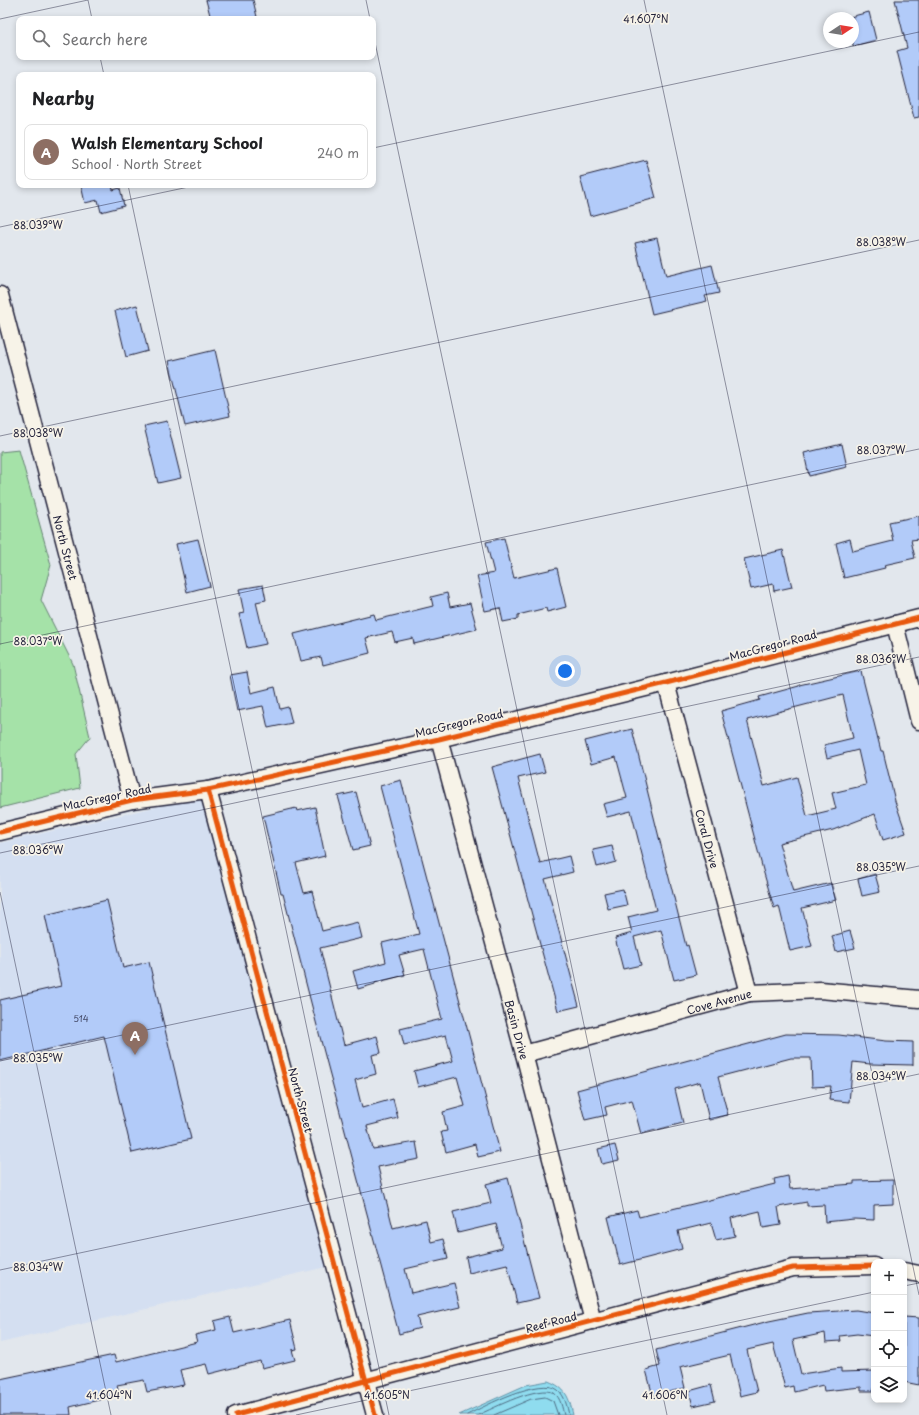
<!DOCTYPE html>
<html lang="en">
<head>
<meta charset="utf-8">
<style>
  :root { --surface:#fff; --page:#f2f2f2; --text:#202124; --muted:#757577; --line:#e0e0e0; --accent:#ea580c }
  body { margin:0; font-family:"Playpen Sans",sans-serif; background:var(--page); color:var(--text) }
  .controls { position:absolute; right:12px; bottom:12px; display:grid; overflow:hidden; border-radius:8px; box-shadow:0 2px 6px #0003 }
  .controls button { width:36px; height:36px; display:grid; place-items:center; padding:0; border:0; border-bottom:1px solid var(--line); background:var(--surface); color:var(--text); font:20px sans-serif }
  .compass { position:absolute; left:823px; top:12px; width:36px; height:36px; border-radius:50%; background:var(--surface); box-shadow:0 2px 6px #0003; rotate:78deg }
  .you { position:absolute; left:565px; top:671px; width:14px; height:14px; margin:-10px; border:3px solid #fff; border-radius:50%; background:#1a73e8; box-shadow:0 0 0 6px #1a73e833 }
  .badge { display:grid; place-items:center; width:26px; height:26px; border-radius:50%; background:var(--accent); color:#fff; font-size:13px; font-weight:700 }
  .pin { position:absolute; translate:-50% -33px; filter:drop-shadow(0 1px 2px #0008) }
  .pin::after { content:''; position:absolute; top:21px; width:14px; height:12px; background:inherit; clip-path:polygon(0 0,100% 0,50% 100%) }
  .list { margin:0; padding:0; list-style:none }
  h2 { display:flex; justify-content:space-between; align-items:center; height:52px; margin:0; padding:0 16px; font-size:17px }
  h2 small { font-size:13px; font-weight:400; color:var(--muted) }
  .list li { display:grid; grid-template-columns:26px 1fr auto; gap:12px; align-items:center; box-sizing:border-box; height:56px; margin:0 8px 8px; padding:0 8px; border:1px solid var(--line); border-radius:8px }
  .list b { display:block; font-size:15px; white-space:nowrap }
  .list p { margin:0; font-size:13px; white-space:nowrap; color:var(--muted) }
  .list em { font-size:13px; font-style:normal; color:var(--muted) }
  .icon { flex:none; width:22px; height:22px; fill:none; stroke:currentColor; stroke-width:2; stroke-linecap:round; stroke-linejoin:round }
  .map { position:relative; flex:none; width:919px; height:1415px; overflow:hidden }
  .search { position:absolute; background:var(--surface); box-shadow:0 2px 6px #0003; left:16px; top:16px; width:360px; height:44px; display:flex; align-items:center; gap:10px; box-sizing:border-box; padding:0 14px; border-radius:8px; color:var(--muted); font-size:15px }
  .panel { position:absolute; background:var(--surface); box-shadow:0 2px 6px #0003; left:16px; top:72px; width:360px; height:116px; border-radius:8px }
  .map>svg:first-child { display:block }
  .built { fill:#d4dff1 }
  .green { fill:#a5e2a8; stroke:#648272 }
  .water { fill:#8fdcef; stroke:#6392a7 }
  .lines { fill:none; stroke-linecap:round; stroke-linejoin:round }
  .shore { stroke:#4e6c83; stroke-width:1 }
  .building { fill:#b2cbf9; stroke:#22223b; fill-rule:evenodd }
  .minor-casing { stroke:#22223b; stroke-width:19 }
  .minor { stroke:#f7f3e8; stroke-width:16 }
  .cycleway-casing { stroke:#f7f3e8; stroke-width:8 }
  .cycleway { stroke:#e8590c; stroke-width:5 }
  .ticks { fill:none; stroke:#22223b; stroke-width:1; stroke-opacity:0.45 }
  .labels { text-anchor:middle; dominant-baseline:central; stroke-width:3.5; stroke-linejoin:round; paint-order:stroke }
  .number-label { font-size:9px; fill:#464c6a }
  .street-label { font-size:11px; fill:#22223b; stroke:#f7f3e8 }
  .ticks-label { font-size:10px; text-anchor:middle; fill:#22223b; stroke:#f7f3e8; stroke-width:3.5; stroke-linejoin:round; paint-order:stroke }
</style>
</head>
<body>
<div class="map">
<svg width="919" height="1415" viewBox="0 0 919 1415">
  <rect width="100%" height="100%" fill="#e2e7ed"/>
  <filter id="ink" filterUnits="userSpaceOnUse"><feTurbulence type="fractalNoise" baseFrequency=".025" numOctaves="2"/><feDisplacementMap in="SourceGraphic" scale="8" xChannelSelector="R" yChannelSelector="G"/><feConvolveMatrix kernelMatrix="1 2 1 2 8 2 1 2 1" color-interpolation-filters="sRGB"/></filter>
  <g filter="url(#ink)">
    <polygon class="built" points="203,796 326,1267 0,1343 0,843"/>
    <polygon class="green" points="19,450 51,565 41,600 73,664 90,737 76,754 80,788 0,808 0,452"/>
    <path class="water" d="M548,1381C566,1388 569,1397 573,1415H459L526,1385Z"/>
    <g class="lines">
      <g class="shore">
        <path d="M467,1415C485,1406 541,1376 558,1390C565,1396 567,1406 569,1415"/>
        <path d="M478,1415C494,1408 539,1384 554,1393C561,1398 562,1408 564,1415"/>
        <polyline points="494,1415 531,1399 545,1397 553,1401 558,1415"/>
      </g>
    </g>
    <g class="building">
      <polygon points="206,0 253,0 257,17 247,19 211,19"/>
      <polygon points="895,0 919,0 919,117 914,118 897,51 907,48"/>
      <polygon points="869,12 876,40 853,46 853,18 846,18"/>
      <polygon points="646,160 656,198 590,216 580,177"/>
      <polygon points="81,185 112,185 113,190 120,188 124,206 101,212 98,200 85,203"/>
      <polygon points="657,238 666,276 712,265 719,293 705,296 707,301 652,314 635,243"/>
      <polygon points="137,305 148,351 126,357 115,311"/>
      <polygon points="215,350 230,416 185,426 169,361"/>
      <polygon points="167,421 181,478 158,483 144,426"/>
      <polygon points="842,444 847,467 809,476 804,453"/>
      <polygon points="919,516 919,539 911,540 915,558 884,565 885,568 844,578 836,543 850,539 853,551 893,541 889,522"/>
      <polygon points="504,538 514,578 557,568 566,607 547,612 546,608 518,615 518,619 503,622 500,608 485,611 477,576 494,573 486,542"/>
      <polygon points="198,539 210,586 187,592 176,544"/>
      <polygon points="783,550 792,587 774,591 773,584 751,589 744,559"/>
      <polygon points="263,585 266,600 256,602 266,644 247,648 239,614 244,613 239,589"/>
      <polygon points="447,593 450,607 470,603 477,629 414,644 413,638 395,642 392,632 366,638 370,653 323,665 321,657 301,661 294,634 374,614 376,620 433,606 431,597"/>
      <path d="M861,671L881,751H883L895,801L906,833L883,840L875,814L833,830L779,843L793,892L831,883L836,900L802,908L812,946L790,951L779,906L774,908L763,870L721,711L760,700L759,697L799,686V685ZM843,695L853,738L824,745L827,758L858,750L866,785L832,793L836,809L807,816L797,777L764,786L747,720Z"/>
      <polygon points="247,672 251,693 275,687 280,709 288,707 292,723 268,728 263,706 237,711 230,675"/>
      <polygon points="632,729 686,946 688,945 696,975 674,980 661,930 634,937 641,965 623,969 615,938 632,933 628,917 656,910 631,811 607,817 603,804 627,798 616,757 591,764 585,741"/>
      <polygon points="540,754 545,772 518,778 535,844 540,863 569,856 573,872 545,879 579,1006 558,1011 492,767"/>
      <polygon points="401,780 500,1152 478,1157 475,1144 446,1152 441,1132 447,1131 443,1112 465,1106 457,1077 418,1087 414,1071 453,1061 446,1035 404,1045 400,1029 442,1019 424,949 399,955 405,975 375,983 375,984 358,989 353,971 386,962 382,943 419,934 380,786"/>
      <polygon points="356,792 370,846 353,850 338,796"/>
      <polygon points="315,807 325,856 296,863 304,893 312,891 322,931 358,922 362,938 320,948 339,1025 344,1045 377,1036 381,1053 372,1055 376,1074 355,1080 362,1108 393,1099 398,1118 367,1126 373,1149 416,1142 419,1159 378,1167 393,1228 426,1220 431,1242 443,1239 448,1259 405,1269 411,1293 454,1283 460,1307 417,1317 420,1328 399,1334 316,1022 283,894 281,894 263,816 296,808 297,811"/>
      <polygon points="612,846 616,862 597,867 593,850"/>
      <polygon points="875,874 880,892 862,896 858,879"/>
      <polygon points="623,889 627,905 608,909 604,893"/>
      <polygon points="107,900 123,968 149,962 191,1139 132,1153 104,1036 0,1061 0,1000 61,986 45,915"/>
      <polygon points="850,931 855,948 836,952 832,936"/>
      <polygon points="786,1034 839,1035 886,1041 913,1042 913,1065 870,1064 853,1062 849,1102 829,1100 831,1086 812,1087 811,1058 791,1058 718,1077 728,1115 709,1120 700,1082 675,1089 683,1123 641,1134 632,1100 605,1107 607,1115 585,1120 577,1090"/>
      <polygon points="615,1145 619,1160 602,1164 598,1149"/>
      <polygon points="788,1176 790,1189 854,1184 854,1181 893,1180 893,1204 874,1205 874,1220 854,1219 825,1222 824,1205 807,1206 807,1202 778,1207 781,1225 763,1228 760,1211 731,1218 735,1236 716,1240 711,1223 678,1231 682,1249 620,1265 608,1217 637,1210 639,1217 775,1184 774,1179"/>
      <polygon points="508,1178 539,1298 517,1303 507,1264 469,1273 466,1257 502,1248 496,1224 458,1233 453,1212 491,1203 486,1184"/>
      <polygon points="856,1310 874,1313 874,1336 857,1334 840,1336 841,1341 826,1342 825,1333 793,1340 801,1374 841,1368 841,1372 874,1371 874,1391 861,1391 861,1387 824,1391 823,1385 794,1392 793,1386 785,1388 773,1344 747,1350 757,1392 740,1396 730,1355 680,1367 685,1388 653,1396 646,1370 660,1366 656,1350 769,1321 808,1313"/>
      <polygon points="230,1317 234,1333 290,1320 297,1349 292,1350 295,1360 262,1368 260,1361 209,1374 206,1364 180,1370 184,1385 147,1392 144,1380 117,1385 119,1395 70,1407 71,1415 0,1415 0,1379 114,1355 116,1362 197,1342 195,1335 216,1330 214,1321"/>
      <polygon points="904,1317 919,1318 919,1385 904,1382"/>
      <polygon points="711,1385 715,1401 693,1406 689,1391"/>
    </g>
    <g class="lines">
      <g class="minor-casing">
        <g id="minor">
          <path id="s1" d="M0,295L132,800"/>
          <polyline points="895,624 919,721"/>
          <path id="s2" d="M666,683L749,993"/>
          <path id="s3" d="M439,739L524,1054L593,1321"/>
          <polyline points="208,790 375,1415"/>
          <polyline points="0,832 132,800 208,790 439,739 666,683 919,618"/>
          <path id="s4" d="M524,1054L749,993L820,990L919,999"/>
          <polyline points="904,1271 919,1274"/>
          <polyline points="236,1415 793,1268 874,1266"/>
        </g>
      </g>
      <use href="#minor" class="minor"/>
      <g class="cycleway-casing">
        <g id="cycleway">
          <polyline points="208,790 375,1415"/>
          <polyline points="0,832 132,800 208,790 439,739 666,683 919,618"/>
          <polyline points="236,1415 793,1268 874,1266"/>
        </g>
      </g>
      <use href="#cycleway" class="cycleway"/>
    </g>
  </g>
  <path class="ticks" d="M88,0L92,19M366,0L370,19M644,0L919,1295M0,19L88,0M373,33L667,1415M100,57L104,75M373,148L919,32M128,185L389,1415M0,227L198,185M0,436L919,240M0,644L919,449M0,853L919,657M0,892L111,1415M0,1061L919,866M0,1270L919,1074M904,1286L919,1283M296,1415L874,1292"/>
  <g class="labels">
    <g class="number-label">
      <text x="81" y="1018">514</text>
    </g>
    <g class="street-label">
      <text stroke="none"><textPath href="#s1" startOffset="261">North Street</textPath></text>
      <text transform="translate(773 645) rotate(-15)">MacGregor Road</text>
      <text transform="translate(459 723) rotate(-13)">MacGregor Road</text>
      <text transform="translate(107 797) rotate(-12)">MacGregor Road</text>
      <text stroke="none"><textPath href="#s2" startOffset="161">Coral Drive</textPath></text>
      <text stroke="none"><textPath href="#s4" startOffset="202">Cove Avenue</textPath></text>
      <text stroke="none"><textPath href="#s3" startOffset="301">Basin Drive</textPath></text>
      <text transform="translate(301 1100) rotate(75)">North Street</text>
      <text transform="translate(551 1322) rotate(-15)">Reef Road</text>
    </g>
  </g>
  <g class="ticks-label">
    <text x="646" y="23">41.607°N</text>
    <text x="38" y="229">88.039°W</text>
    <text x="881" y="246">88.038°W</text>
    <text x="38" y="437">88.038°W</text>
    <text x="881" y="454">88.037°W</text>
    <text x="38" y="645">88.037°W</text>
    <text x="881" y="663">88.036°W</text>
    <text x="38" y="854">88.036°W</text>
    <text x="881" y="871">88.035°W</text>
    <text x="38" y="1062">88.035°W</text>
    <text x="881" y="1080">88.034°W</text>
    <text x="38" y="1271">88.034°W</text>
    <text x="109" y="1399">41.604°N</text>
    <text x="387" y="1399">41.605°N</text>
    <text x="665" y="1399">41.606°N</text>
  </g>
</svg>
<div class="controls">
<button>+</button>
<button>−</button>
<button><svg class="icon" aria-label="locate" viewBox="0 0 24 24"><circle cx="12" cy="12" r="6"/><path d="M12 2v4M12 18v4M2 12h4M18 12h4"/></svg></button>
<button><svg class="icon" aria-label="layers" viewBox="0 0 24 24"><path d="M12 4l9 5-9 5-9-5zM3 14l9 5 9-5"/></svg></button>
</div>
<svg class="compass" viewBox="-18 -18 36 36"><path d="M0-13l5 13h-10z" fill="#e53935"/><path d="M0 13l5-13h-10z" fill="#757577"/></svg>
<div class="you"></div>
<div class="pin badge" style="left:135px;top:1055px;background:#8d6e63">A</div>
<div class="search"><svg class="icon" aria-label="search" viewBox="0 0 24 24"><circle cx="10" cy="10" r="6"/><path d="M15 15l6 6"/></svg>Search here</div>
<section class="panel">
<h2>Nearby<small></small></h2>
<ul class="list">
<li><span class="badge" style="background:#8d6e63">A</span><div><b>Walsh Elementary School</b><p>School · North Street</p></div><em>240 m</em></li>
</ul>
</section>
</div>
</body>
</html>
